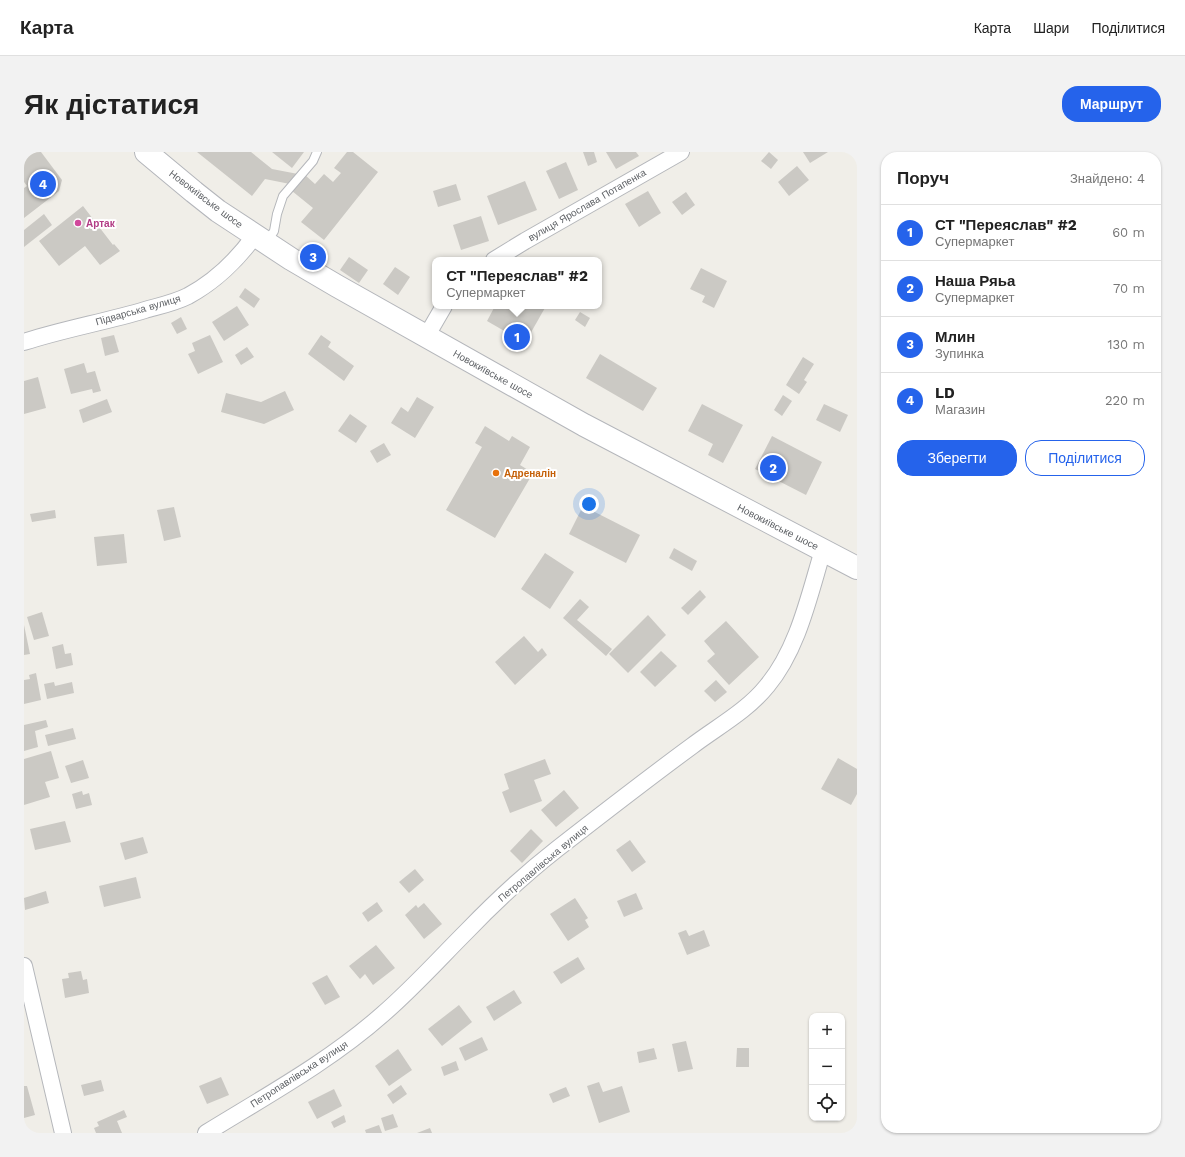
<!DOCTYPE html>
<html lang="uk">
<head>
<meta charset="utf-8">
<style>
  :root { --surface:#fff; --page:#f2f2f2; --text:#222; --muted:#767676; --line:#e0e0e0; --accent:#2563eb }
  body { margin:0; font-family:"Work Sans",sans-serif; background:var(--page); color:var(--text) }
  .controls { position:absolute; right:12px; bottom:12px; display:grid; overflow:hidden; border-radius:8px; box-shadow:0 1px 3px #0004 }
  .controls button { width:36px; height:36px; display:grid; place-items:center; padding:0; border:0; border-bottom:1px solid var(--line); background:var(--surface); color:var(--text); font:20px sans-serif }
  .you { position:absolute; left:565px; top:352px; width:14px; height:14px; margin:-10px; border:3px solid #fff; border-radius:50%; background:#1a73e8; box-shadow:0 0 0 6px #1a73e833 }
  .badge { display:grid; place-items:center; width:26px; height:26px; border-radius:50%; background:var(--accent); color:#fff; font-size:13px; font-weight:700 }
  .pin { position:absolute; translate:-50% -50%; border:2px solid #fff; box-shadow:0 1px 4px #0006 }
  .popup { position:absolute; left:408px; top:105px; width:170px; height:52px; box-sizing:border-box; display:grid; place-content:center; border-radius:8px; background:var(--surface); filter:drop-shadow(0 1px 3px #0005); font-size:13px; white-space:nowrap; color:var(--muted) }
  .popup b { font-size:15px; color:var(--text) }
  .popup::after { content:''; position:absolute; left:50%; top:100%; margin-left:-8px; border:8px solid transparent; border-top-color:var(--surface) }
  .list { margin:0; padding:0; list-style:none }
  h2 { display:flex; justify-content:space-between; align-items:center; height:52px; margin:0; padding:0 16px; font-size:17px }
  h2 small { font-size:13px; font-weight:400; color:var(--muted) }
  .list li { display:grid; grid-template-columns:26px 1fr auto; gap:12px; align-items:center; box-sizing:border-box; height:56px; padding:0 16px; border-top:1px solid var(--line) }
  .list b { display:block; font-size:15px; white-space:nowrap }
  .list p { margin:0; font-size:13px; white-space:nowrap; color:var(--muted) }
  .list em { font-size:13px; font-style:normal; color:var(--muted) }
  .actions { display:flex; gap:8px; padding:12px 16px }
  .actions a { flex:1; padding:9px 0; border:1px solid var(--accent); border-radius:16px; text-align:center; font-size:14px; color:var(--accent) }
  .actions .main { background:var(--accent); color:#fff }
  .icon { flex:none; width:22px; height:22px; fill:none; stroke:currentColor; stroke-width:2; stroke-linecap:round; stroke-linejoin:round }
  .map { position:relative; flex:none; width:833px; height:981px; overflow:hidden; border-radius:16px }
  header { display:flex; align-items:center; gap:24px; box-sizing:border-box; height:56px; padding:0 20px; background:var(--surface); border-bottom:1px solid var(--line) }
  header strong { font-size:19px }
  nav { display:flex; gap:22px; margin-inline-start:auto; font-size:14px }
  .intro { display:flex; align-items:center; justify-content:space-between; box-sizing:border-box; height:96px; padding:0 24px }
  h1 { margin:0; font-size:28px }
  .button { padding:10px 18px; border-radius:16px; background:var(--accent); color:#fff; font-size:14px; font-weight:700 }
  main { display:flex; gap:24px; padding:0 24px }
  aside { flex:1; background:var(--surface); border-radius:16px; box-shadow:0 1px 3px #0004 }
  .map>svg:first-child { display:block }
  .building { fill:#cbc9c4 }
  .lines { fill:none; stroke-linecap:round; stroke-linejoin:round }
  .lane-casing { stroke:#b5b7bb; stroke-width:10 }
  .street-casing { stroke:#b5b7bb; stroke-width:18 }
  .secondary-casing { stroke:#b4b6bb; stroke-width:24 }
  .lane { stroke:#fff; stroke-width:8 }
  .street { stroke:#fff; stroke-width:16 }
  .secondary { stroke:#fff; stroke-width:22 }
  .hotel-dot { fill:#d1479c; stroke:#fff; stroke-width:1.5 }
  .food-dot { fill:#e8710a; stroke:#fff; stroke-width:1.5 }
  .labels { text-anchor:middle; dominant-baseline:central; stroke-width:4; stroke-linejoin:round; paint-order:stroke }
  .street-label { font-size:10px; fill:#5f6266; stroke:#fff }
  .hotel-label { font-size:10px; font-weight:bold; fill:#b23c85; stroke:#fff; text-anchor:start }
  .food-label { font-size:10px; font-weight:bold; fill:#c56008; stroke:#fff; text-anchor:start }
</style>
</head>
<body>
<header>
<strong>Карта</strong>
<nav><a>Карта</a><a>Шари</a><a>Поділитися</a></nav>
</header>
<div class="intro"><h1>Як дістатися</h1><a class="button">Маршрут</a></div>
<main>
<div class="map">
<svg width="833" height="981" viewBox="0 0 833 981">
  <rect width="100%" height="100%" fill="#f0eee8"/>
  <g class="building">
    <polygon points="0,0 17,0 38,28 35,39 0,66 0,36 3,34 0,30"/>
    <polygon points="173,0 227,0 248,17 274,22 266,32 241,27 228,44"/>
    <polygon points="248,0 280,0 268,16"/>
    <polygon points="323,0 329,0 354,20 300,88 277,70 289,56 268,39 281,23 291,32 300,22 309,30 317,21 310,16"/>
    <polygon points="559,0 570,0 573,10 564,14"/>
    <polygon points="582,0 612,0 615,4 592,17"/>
    <polygon points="745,0 754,8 747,17 737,9"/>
    <polygon points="779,0 804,0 786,11"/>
    <polygon points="542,10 554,38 535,47 522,19"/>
    <polygon points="773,14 785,28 765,44 754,30"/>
    <polygon points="501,29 513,58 474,73 463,44"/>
    <polygon points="432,32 437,48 414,55 409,39"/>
    <polygon points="624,39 637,61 615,75 601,52"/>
    <polygon points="662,40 671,53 658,63 648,50"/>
    <polygon points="59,54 89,93 90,92 96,99 76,113 61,94 35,114 15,89"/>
    <polygon points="20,62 28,73 0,95 0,78"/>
    <polygon points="457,64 465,89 437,98 429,73"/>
    <polygon points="325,105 344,118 335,131 316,118"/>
    <polygon points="371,115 386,125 374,143 359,132"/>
    <polygon points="677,116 703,129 690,156 678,150 681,144 666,137"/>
    <polygon points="221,136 236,147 230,156 215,145"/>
    <polygon points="213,154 225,173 200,189 188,170"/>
    <polygon points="471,154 522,154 501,191 463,169"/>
    <polygon points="556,160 566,166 561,175 551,168"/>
    <polygon points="157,165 163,177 153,182 147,171"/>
    <polygon points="90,183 95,200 81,204 77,186"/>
    <polygon points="186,183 199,210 174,222 164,202 171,199 168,191"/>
    <polygon points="297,183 307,190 304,195 330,214 320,229 284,202"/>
    <polygon points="223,195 230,205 217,213 211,203"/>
    <polygon points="576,202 633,236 619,259 562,226"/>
    <polygon points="779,205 790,212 780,228 783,230 775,242 762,233"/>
    <polygon points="60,211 63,221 71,219 77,239 69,241 68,237 47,242 40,217"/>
    <polygon points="14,225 22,256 0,262 0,229"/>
    <polygon points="261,239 270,258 240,272 197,260 202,241 237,250"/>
    <polygon points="759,243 768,249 758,264 750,258"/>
    <polygon points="393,245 410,255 391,286 367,271 377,255 384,260"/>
    <polygon points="83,247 88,260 59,271 55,258"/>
    <polygon points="678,252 719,273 699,311 684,303 689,292 664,279"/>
    <polygon points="800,252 824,263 816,280 792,268"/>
    <polygon points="326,262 343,274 332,291 314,279"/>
    <polygon points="461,274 485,289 488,284 506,295 496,313 509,321 471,386 422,358 458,295 451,291"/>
    <polygon points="748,284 798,310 782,343 731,317"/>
    <polygon points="360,291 367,303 353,311 346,299"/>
    <polygon points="559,354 616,383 602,411 545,382"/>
    <polygon points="150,355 157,385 140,389 133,358"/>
    <polygon points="31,358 32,366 8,370 6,362"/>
    <polygon points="100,382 103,411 73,414 70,385"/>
    <polygon points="650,396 673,409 668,419 645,406"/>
    <polygon points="521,401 550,420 526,457 497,437"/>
    <polygon points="676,438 682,445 664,463 657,456"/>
    <polygon points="556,447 565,455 553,468 588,497 582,504 539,466"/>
    <polygon points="18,460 25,484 10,488 3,465"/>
    <polygon points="624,463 642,483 604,521 585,502"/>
    <polygon points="702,469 735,505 705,533 683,509 691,502 680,489"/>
    <polygon points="0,473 6,502 0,503"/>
    <polygon points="500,484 514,500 518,496 523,503 491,533 471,510"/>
    <polygon points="39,492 41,502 47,501 49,513 32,517 28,495"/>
    <polygon points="637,499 653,514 631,535 616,520"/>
    <polygon points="12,521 17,548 0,552 0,528 6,527 5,523"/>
    <polygon points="692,528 703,540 691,550 680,539"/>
    <polygon points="30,530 31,534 48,530 50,541 23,547 20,532"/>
    <polygon points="22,568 24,575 11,579 14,595 0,599 0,573"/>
    <polygon points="49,576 52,587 24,594 21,583"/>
    <polygon points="27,599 35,626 21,630 26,645 0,653 0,607"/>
    <polygon points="814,606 833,617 833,642 827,653 797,637"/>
    <polygon points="521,607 527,622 510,628 518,649 486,661 478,640 485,637 480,622"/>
    <polygon points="59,608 65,626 47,631 41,614"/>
    <polygon points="540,638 555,656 532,675 517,658"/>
    <polygon points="58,639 59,643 65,641 68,653 52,657 48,642"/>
    <polygon points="41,669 47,690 11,698 6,677"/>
    <polygon points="507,677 519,689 498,711 486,699"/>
    <polygon points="119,685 124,701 101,708 96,691"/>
    <polygon points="606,688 622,710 608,720 592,698"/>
    <polygon points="391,717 400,728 385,741 375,730"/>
    <polygon points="112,725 117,746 80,755 75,734"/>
    <polygon points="22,739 25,751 1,758 0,746"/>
    <polygon points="612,741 619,757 600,765 593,749"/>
    <polygon points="551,746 564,766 561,768 565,775 544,789 526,762"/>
    <polygon points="353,750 359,759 344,770 338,761"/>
    <polygon points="400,751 418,772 400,787 381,763 392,753 394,756"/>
    <polygon points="662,778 665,784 680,778 686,794 663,803 654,781"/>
    <polygon points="352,793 371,816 349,833 341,822 336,827 325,814"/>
    <polygon points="554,805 561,817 537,832 529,820"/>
    <polygon points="57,819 59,828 63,827 65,841 41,846 38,827 45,826 44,821"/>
    <polygon points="303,823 316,845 301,853 288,831"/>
    <polygon points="490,838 498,851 470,869 462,855"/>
    <polygon points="435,853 448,870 418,894 404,877"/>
    <polygon points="458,885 464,898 441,909 435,896"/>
    <polygon points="662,889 669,917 654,920 648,892"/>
    <polygon points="630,896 633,907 615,911 613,900"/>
    <polygon points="713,896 725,896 725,915 712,915"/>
    <polygon points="374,897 388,918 365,934 351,914"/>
    <polygon points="432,909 435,918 420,924 417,915"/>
    <polygon points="197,925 205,943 183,952 175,934"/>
    <polygon points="77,928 80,939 60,944 57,933"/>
    <polygon points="575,930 579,940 598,934 606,960 575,971 563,934"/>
    <polygon points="377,933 383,942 369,952 363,943"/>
    <polygon points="0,934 3,934 11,963 0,966"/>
    <polygon points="542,935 546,944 529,951 525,942"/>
    <polygon points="310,937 318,954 293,967 284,950"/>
    <polygon points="100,958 103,965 93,969 98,981 72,981 70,976 75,974 73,970"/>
    <polygon points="369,962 374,975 361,979 357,966"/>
    <polygon points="320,963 322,970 310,976 307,970"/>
    <polygon points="355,973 358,981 342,981 341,978"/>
    <polygon points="406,976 408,981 393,981"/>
  </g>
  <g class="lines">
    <g class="lane-casing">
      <polyline id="lane" points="243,90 250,79 253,62 259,44 289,9 293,0"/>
    </g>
    <g class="street-casing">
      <g id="street">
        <polyline points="470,108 501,89 657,0"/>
        <polyline points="402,185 420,154"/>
        <path d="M0,190C40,177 81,170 121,158C135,154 150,151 164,144C190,130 214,107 231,83"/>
        <polyline points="0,814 39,981"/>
        <path d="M182,981C242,944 306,909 359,862C389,836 415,807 443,779C471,750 501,722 533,697C578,662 623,627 668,594C693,575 723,559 743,534C774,497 785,444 799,398"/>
      </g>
    </g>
    <g class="secondary-casing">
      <polyline id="secondary" points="122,0 170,40 194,59 267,107 313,134 560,273 833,416"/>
    </g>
    <use href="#lane" class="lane"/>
    <use href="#street" class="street"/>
    <use href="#secondary" class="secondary"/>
  </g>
  <circle class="hotel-dot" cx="54" cy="71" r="4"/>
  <circle class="food-dot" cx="472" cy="321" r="4"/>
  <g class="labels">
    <g class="street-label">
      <text transform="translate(182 47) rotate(37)">Новокиївське шосе</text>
      <text transform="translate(563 53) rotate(-30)">вулиця Ярослава Потапенка</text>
      <text transform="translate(114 158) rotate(-16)">Підварська вулиця</text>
      <text transform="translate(469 222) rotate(29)">Новокиївське шосе</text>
      <text transform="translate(754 375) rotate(27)">Новокиївське шосе</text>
      <text transform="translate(519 711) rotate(-40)">Петропавлівська вулиця</text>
      <text transform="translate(275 922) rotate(-33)">Петропавлівська вулиця</text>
    </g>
    <g class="hotel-label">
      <text x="62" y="71">Артак</text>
    </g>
    <g class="food-label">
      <text x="480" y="321">Адреналін</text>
    </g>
  </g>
</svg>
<div class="controls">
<button>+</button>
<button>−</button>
<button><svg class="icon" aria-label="locate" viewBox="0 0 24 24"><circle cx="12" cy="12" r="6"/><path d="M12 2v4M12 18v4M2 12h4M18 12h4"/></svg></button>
</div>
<div class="you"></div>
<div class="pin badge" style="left:493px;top:185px">1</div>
<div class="popup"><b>СТ &quot;Переяслав&quot; #2</b>Супермаркет</div>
<div class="pin badge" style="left:749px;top:316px">2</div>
<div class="pin badge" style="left:289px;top:105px">3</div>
<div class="pin badge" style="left:19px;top:32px">4</div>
</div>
<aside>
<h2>Поруч<small>Знайдено: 4</small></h2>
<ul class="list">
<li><span class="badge">1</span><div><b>СТ &quot;Переяслав&quot; #2</b><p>Супермаркет</p></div><em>60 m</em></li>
<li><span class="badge">2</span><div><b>Наша Ряьа</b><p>Супермаркет</p></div><em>70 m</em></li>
<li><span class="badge">3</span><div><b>Млин</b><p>Зупинка</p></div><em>130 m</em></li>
<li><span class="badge">4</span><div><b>LD</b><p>Магазин</p></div><em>220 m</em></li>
</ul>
<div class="actions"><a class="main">Зберегти</a><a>Поділитися</a></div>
</aside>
</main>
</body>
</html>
